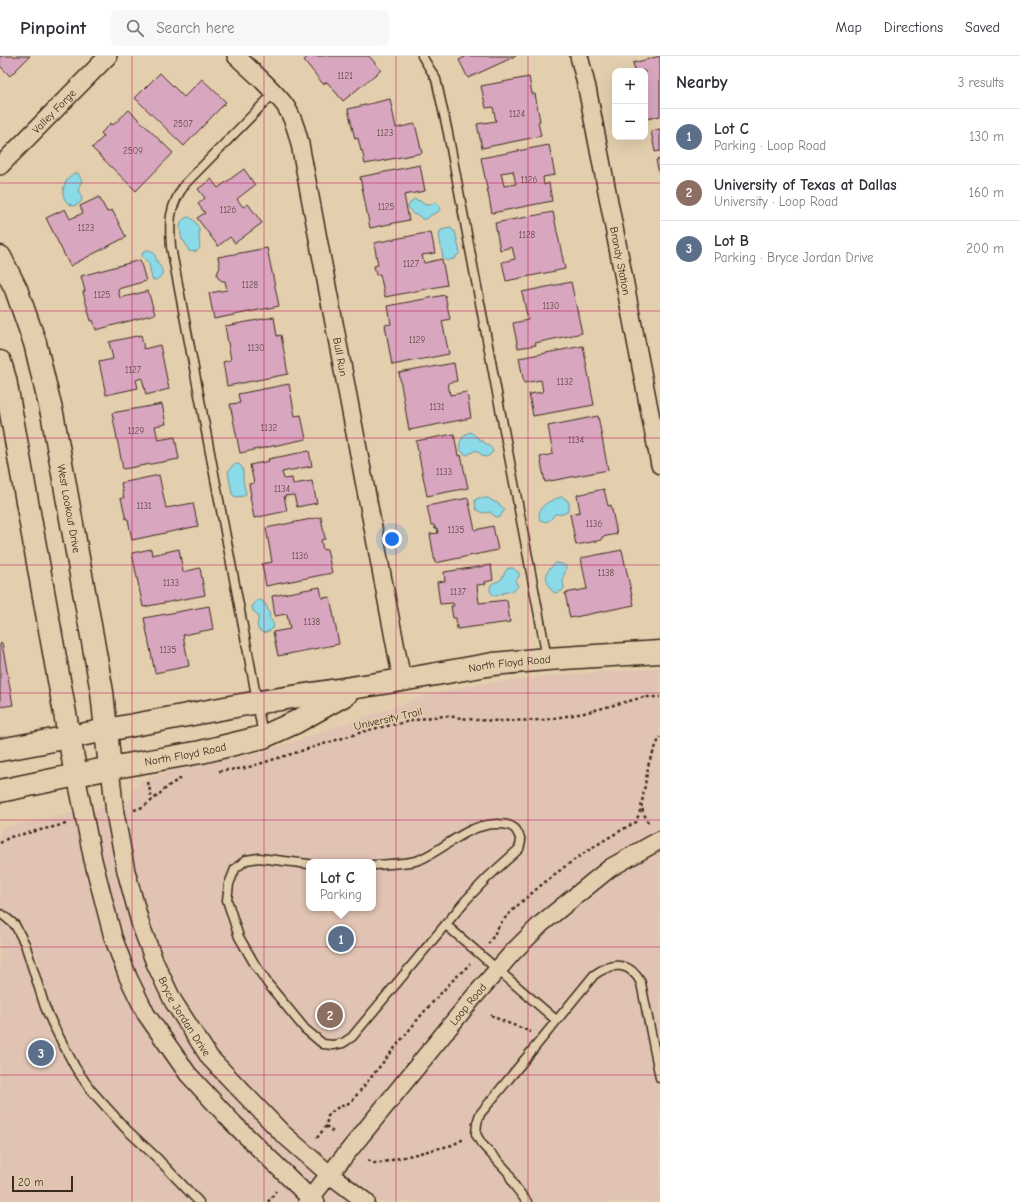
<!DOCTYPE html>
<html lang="en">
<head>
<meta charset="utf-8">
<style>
  :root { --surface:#fff; --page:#f7f7f7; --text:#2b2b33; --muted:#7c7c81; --line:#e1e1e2; --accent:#7c3aed }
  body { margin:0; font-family:"Comic Neue",sans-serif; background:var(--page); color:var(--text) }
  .controls { position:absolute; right:12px; top:12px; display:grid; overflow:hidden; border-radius:8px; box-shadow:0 4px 16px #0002 }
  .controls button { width:36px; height:36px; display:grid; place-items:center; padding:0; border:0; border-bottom:1px solid var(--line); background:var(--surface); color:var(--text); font:20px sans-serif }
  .scale { position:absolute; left:12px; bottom:10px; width:61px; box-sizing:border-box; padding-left:4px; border:2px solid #3b2a1e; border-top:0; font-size:11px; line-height:14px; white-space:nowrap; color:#3b2a1e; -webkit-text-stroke:3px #e3cfad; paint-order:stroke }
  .you { position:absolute; left:392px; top:483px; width:14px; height:14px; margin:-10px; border:3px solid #fff; border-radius:50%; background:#1a73e8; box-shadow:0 0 0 6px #1a73e833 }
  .badge { display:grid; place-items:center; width:26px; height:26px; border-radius:50%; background:var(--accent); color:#fff; font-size:13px; font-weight:700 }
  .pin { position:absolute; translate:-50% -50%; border:2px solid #fff; box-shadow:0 1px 4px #0006 }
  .popup { position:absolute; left:306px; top:803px; width:70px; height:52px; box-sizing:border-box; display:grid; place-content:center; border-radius:8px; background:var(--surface); filter:drop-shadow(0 1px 3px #0005); font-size:13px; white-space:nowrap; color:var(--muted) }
  .popup b { font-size:15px; color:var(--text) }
  .popup::after { content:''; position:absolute; left:50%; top:100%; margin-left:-8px; border:8px solid transparent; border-top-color:var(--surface) }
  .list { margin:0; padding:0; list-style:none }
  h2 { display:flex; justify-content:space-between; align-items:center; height:52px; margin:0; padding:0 16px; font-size:17px }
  h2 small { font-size:13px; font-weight:400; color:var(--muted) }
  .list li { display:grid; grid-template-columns:26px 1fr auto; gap:12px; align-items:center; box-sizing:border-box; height:56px; padding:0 16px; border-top:1px solid var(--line) }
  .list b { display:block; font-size:15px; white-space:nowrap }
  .list p { margin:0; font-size:13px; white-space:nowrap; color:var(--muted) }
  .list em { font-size:13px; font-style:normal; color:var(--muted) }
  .icon { flex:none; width:22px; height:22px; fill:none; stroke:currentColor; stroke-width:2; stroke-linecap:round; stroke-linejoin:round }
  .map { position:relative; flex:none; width:660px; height:1146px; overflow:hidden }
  header { display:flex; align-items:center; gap:24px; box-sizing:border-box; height:56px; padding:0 20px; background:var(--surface); border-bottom:1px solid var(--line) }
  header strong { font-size:19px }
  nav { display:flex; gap:22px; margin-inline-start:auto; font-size:14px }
  .search { width:280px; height:36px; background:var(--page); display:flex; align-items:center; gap:10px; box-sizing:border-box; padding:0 14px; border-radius:8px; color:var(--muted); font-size:15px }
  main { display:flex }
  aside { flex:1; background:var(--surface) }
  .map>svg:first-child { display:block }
  .built { fill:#e0c3b3; fill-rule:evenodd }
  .water { fill:#8bdae8; stroke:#6b9497 }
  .building { fill:#d9a6c0; stroke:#3b2a1e; fill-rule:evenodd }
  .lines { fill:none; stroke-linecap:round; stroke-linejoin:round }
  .lane-casing { stroke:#3b2a1e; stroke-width:11 }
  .street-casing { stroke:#3b2a1e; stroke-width:20 }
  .secondary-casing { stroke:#3b2a1e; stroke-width:25 }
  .path { stroke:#3b2a1e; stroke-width:2.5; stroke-dasharray:3 3; stroke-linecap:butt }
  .lane { stroke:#e3cfad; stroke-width:8 }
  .street { stroke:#e3cfad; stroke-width:17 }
  .secondary { stroke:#e3cfad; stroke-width:22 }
  .grid { fill:none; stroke:#c2185b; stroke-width:1; stroke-opacity:0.55 }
  .labels { text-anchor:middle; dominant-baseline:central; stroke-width:3; stroke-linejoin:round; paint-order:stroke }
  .number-label { font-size:9px; fill:#624946 }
  .street-label { font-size:11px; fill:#3b2a1e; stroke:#e3cfad }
</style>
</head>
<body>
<header>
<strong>Pinpoint</strong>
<div class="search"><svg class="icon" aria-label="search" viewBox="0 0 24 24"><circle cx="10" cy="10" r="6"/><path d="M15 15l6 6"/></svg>Search here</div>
<nav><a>Map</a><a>Directions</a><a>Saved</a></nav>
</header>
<main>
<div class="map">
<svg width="660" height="1146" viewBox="0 0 660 1146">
  <rect width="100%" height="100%" fill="#e3cfad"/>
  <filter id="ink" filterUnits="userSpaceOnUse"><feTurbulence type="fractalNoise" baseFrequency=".025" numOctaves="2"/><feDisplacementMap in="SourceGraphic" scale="8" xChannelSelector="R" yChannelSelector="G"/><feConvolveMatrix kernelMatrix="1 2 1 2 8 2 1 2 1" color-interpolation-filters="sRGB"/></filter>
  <g filter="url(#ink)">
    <path class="built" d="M660,612V1146H0V772L130,746L133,734L141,725L174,714L263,696L429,639L471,629L562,619ZM309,806H373V852H309Z"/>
    <g class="water">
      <path d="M75,117H78L82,125C76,134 79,134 82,143L80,147L74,150C57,146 62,123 75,117Z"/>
      <polygon points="414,143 420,145 425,149 430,149 435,146 439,149 440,153 438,156 431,159 427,163 422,163 418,159 413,158 408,151 410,147"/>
      <path d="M189,161C193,163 197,167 198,171C200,174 199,177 199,181C200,189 202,198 189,195L184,185L182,184C180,174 177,163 189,161Z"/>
      <polygon points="451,172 453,175 455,175 460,197 456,200 456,202 447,205 443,202 439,178 441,174"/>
      <path d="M146,194C157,194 154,201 158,207C163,215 165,218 156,224H153L152,223L149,208L142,200L143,196Z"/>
      <path d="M470,376C474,378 475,380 478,382C483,387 490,388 493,395L490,399L486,401L483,400L476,394L467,399C455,395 459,380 470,376Z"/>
      <path d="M239,408C244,412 243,418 243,423C243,428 245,433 246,437L244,440L235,441L232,438L228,416L233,409Z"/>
      <path d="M562,441C564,442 567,444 568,445C571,450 568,458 562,458C560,459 558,458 555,458C550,464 549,468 540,464C535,451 551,443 562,441Z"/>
      <polygon points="478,442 488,442 494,446 496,446 505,453 500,461 496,461 490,456 482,457 476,453 475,444"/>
      <path d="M556,507C574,508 562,518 563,525C563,527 564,529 564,532L562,535L555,537L550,533C545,520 544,516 556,507Z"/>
      <path d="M510,512H513L519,517V521L516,523L515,525L518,530C512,539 510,534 503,537C499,539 498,540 494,540L490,535C490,523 497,529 502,522C504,519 505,515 507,513Z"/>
      <path d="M260,544C267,546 267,553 270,559L269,561C271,565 275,567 273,572C268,576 263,579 258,573C256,568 259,564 258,559L253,555L252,551L256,545Z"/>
    </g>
    <g class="building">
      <polygon points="0,0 30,0 10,20 0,10"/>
      <polygon points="309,0 369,0 381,14 343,45 327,26 323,28 304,4"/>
      <polygon points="464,0 516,0 468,22 459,4 465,1"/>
      <polygon points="660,0 660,60 647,63 645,54 645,15 635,15 633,7"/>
      <polygon points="160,17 184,41 202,23 226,46 184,90 135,42"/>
      <polygon points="529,21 532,38 535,38 540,65 538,66 541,80 482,92 477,68 496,65 493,51 486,52 481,30"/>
      <polygon points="390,43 396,72 415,68 422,97 365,108 362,94 361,95 358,82 355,83 348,53"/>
      <polygon points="129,54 173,97 136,135 92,92 104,80 101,77 111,67 113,69"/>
      <polygon points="660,73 660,95 655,96 651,75"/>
      <path d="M549,89L555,119L543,121L544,129L549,127L552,145L492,157L481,102ZM513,115L516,128L504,130L501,117Z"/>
      <polygon points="660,103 660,122 656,104"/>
      <polygon points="420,109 425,135 404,139 409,164 370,172 360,121"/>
      <polygon points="244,113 255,129 237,143 243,151 248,148 262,167 235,187 230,181 218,190 197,162 205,157 198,148 205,142 198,133 211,123 218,132"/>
      <polygon points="99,141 107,156 112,154 126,181 70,210 46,162 65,153 70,163 83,157 80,150"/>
      <polygon points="553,156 565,213 506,225 502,206 515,203 512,191 500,194 495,167"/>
      <polygon points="431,176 435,197 422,199 424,207 442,203 447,229 385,241 380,218 376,219 374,210 378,209 374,187"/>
      <polygon points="267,192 279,250 214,263 209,237 227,234 225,225 222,225 218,222 217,218 220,211 218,201"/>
      <polygon points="140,204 146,225 118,233 120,242 148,235 155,258 96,274 93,264 91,265 83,236 85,235 81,220"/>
      <polygon points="571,226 582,277 535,287 536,289 518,292 513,267 528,264 522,236"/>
      <polygon points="445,239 450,263 442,265 449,298 392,309 385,269 391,268 388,250"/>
      <polygon points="274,261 277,280 281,279 288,318 227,330 223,306 231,304 225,270"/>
      <polygon points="141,279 144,293 160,289 169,333 146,339 142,322 136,324 138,332 106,339 99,306 113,303 109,286"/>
      <polygon points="583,290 594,349 533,360 529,338 543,336 541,324 524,327 519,302"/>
      <polygon points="454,307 457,325 448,327 450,339 467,336 471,362 409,374 399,317"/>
      <polygon points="289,328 295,360 301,359 306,383 240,397 230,348 240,347 238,338"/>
      <polygon points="162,348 166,368 155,370 158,384 175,381 179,403 123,413 112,357"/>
      <polygon points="598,360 608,414 545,426 540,401 553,398 548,370"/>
      <polygon points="454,378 458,400 461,399 468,432 427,440 416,385"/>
      <polygon points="309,395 312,410 282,416 284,423 292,422 293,428 312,425 317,447 297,451 294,439 284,440 287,455 254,462 250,440 251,440 249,428 254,427 250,409 269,405 268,403"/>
      <polygon points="159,419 166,452 193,447 198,470 132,484 128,463 126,463 121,442 124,442 121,427"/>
      <polygon points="604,433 608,450 611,449 617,478 602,481 602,484 576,489 570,458 580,456 577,439"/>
      <polygon points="468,442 475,474 493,470 498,494 435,507 430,478 438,477 437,472 435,473 434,469 431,469 427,450"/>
      <polygon points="321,461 325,483 321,484 323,494 327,493 332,517 266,530 262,508 272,506 266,472"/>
      <polygon points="151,493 152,499 179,493 183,516 200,512 205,539 143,551 132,497"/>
      <polygon points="622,494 634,549 570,562 565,537 587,533 581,502"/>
      <polygon points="491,509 493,524 485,526 486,528 477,529 479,547 507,544 510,566 457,573 456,562 453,562 451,550 454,550 453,547 440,548 437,526 445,525 444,516"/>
      <polygon points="320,531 322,542 330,541 339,588 278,600 273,576 290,573 287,558 275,560 272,540"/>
      <polygon points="209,550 213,573 183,579 189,610 155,617 144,562"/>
      <polygon points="2,587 13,649 0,651 0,588"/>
    </g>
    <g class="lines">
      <g class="lane-casing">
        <g id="lane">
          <polyline points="422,0 436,23 448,77 547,602"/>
          <path d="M263,680L253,623L171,191C169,164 169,151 185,128L274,37"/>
          <path d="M309,808L259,802L246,804L235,813L229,828L227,844L239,881L254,907L268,928L305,973L323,988L333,989L343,987L352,981L466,844L488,821L519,793L521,785C520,782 518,777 516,774C512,769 505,768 499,768C467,767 446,793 419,804C407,808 386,808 373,809"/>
          <polyline points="0,858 3,859 15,869 25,888 45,951 53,969 75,1011 90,1033 126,1073 156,1101 199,1146"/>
          <polyline points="446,869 556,964"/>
          <path d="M527,1146L514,1129L508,1116L481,1087L476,1078L477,1067L480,1058L594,919C612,906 630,905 641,927L660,1022"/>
        </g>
      </g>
      <g class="street-casing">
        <g id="street">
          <path id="s1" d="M236,0C252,15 270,30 284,48C293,60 297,75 300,88L402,624"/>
          <path id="s2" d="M579,0L587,32L660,409"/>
          <path id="s3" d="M0,110L108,0"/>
          <path id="s4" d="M110,712L115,757L126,815L141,870L155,907L173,945L210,1002L282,1077L329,1118L366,1146"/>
          <polyline points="76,719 93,804 113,881 128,921 146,958 188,1018 234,1068 310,1142 316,1146"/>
          <path id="s5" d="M307,1146L472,943L513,896L541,868L610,812L660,784"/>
        </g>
      </g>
      <g class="secondary-casing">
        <g id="secondary">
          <path id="s6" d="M0,201L16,233L35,287L53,362L102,636L110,712"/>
          <polyline points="0,306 5,323 14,373 76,719"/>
          <path id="s7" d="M0,694L241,649L402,624L493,608L547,603L660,596"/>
          <path id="s8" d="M0,735L110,712L201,696L263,681L296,666L346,638"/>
        </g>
      </g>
      <g class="path">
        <polyline points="219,715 246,712 372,673 431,661 447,660 476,664 500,665 543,664 584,657 644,641 660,641"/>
        <polyline points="148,726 152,744"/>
        <polyline points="642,753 649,769"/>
        <path d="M134,754C154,749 163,729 183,722"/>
        <polyline points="0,787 10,781 66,768"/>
        <path d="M488,888C493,882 496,874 501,867C510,856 521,846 532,837C564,809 599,786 636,766L641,752L649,706L660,681"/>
        <path d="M491,959C503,966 517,970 531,976"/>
        <polyline points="326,1070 334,1077"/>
        <polyline points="317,1082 326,1070 328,1060 335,1053 351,1046 423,957 451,926 470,908"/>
        <polyline points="368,1104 374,1107 380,1107 452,1089 464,1083"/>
        <polyline points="268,1146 276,1135"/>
      </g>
      <use href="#lane" class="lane"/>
      <use href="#street" class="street"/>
      <use href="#secondary" class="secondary"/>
    </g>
  </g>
  <path class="grid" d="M132,0V1146M264,0V1146M396,0V1146M528,0V1146M0,127H660M0,255H660M0,382H660M0,509H660M0,637H660M0,764H660M0,891H660M0,1019H660"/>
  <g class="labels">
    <g class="number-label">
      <text x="345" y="20">1121</text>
      <text x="517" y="58">1124</text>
      <text x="183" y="68">2507</text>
      <text x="385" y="77">1123</text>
      <text x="133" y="95">2509</text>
      <text x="529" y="124">1126</text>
      <text x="386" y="151">1125</text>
      <text x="228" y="154">1126</text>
      <text x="86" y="172">1123</text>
      <text x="527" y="179">1128</text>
      <text x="411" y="208">1127</text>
      <text x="250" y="229">1128</text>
      <text x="102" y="239">1125</text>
      <text x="551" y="250">1130</text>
      <text x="417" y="284">1129</text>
      <text x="256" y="292">1130</text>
      <text x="133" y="314">1127</text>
      <text x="565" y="326">1132</text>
      <text x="437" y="351">1131</text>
      <text x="269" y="372">1132</text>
      <text x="136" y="375">1129</text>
      <text x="576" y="384">1134</text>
      <text x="444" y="416">1133</text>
      <text x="282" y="433">1134</text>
      <text x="144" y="450">1131</text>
      <text x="594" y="468">1136</text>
      <text x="456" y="474">1135</text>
      <text x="300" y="500">1136</text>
      <text x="606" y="517">1138</text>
      <text x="171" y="527">1133</text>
      <text x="458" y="536">1137</text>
      <text x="312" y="566">1138</text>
      <text x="168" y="594">1135</text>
    </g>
    <g class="street-label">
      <text stroke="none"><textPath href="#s3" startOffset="77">Valley Forge</textPath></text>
      <text stroke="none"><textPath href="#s2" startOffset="209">Brandy Station</textPath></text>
      <text stroke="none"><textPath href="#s1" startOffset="328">Bull Run</textPath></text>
      <text stroke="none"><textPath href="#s6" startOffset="262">West Lookout Drive</textPath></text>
      <text stroke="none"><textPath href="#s7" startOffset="517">North Floyd Road</textPath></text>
      <text transform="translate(388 663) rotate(-13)">University Trail</text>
      <text stroke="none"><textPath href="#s8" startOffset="189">North Floyd Road</textPath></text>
      <text stroke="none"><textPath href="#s5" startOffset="255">Loop Road</textPath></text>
      <text stroke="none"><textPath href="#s4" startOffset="262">Bryce Jordan Drive</textPath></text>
    </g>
  </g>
</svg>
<div class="controls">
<button>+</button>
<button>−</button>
</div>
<div class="scale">20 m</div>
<div class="you"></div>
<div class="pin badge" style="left:341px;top:883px;background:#5c6f8a">1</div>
<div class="popup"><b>Lot C</b>Parking</div>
<div class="pin badge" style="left:330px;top:959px;background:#8d6e63">2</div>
<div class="pin badge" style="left:41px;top:997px;background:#5c6f8a">3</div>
</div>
<aside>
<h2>Nearby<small>3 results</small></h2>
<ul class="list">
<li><span class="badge" style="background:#5c6f8a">1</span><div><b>Lot C</b><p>Parking · Loop Road</p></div><em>130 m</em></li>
<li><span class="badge" style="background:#8d6e63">2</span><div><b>University of Texas at Dallas</b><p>University · Loop Road</p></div><em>160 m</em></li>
<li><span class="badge" style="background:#5c6f8a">3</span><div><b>Lot B</b><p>Parking · Bryce Jordan Drive</p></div><em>200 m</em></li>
</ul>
</aside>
</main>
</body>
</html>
